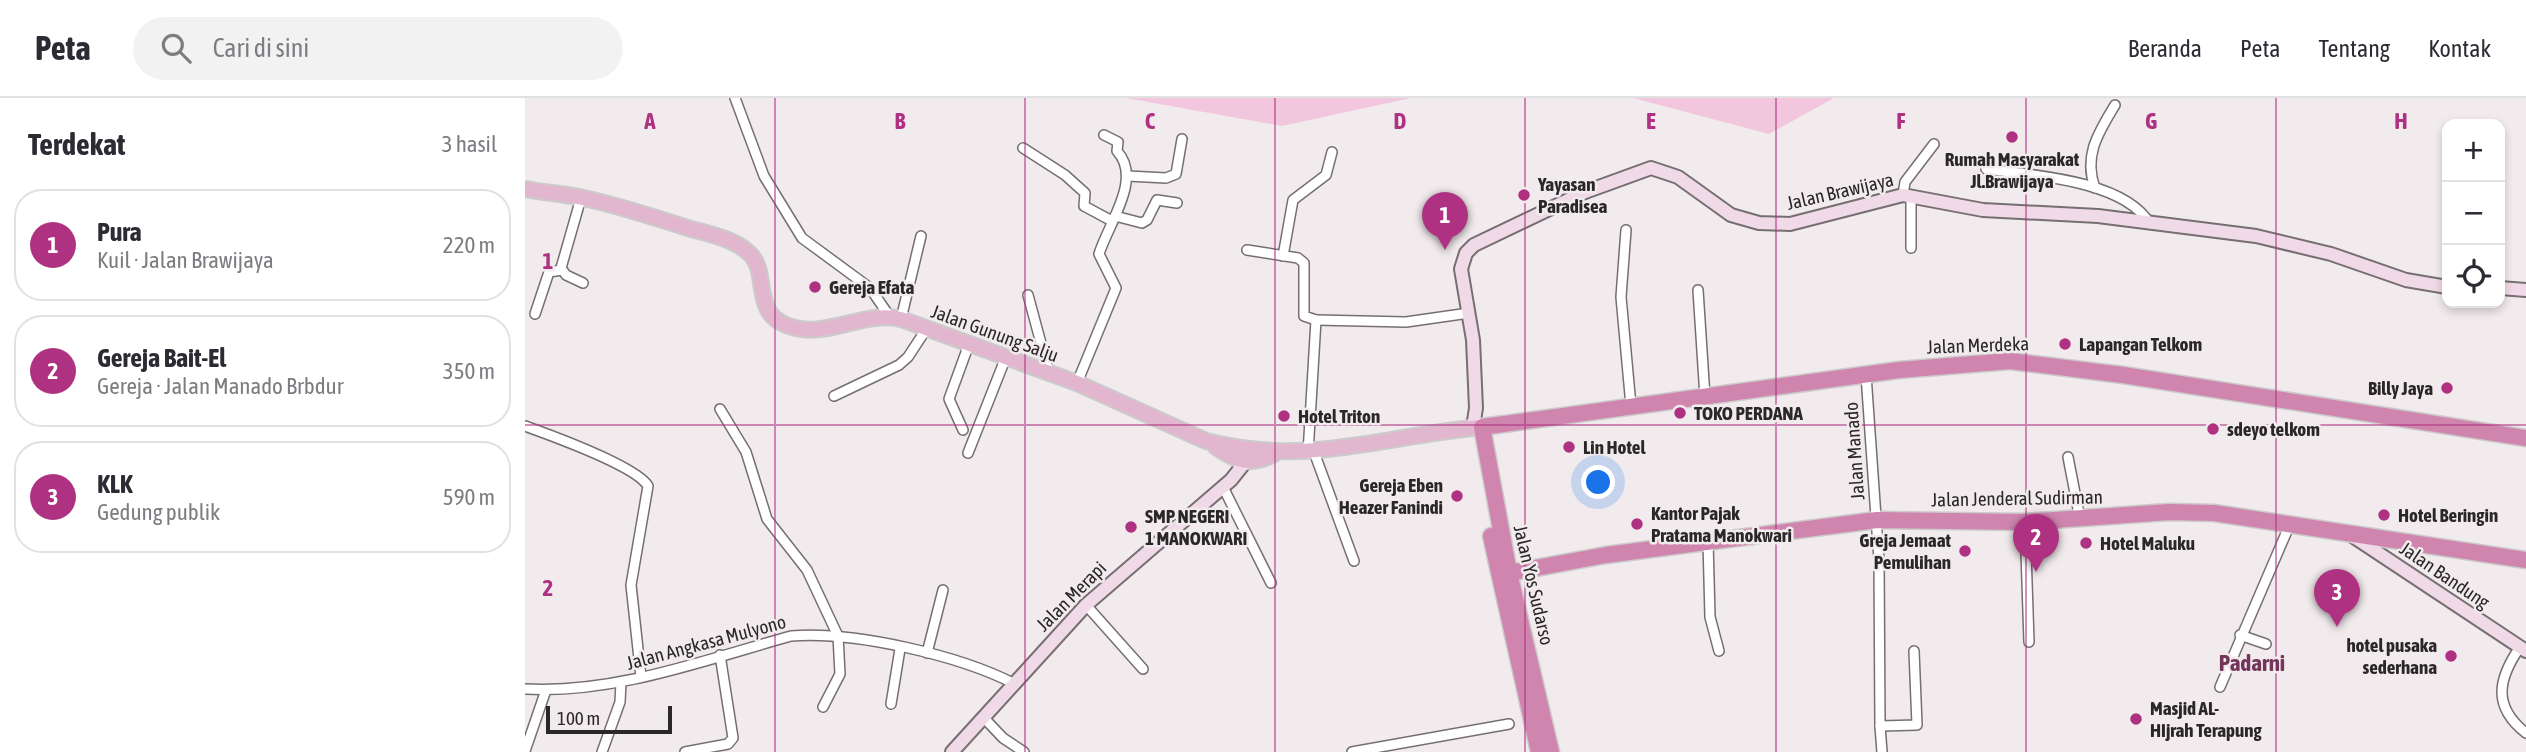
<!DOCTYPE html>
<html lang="id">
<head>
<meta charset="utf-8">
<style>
  :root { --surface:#fff; --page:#f2f2f3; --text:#2b2b33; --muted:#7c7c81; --line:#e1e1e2; --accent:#af3282 }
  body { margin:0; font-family:"Asap Condensed",sans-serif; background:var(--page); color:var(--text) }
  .controls { position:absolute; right:21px; top:21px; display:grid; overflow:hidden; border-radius:14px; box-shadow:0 4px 10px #0003 }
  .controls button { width:63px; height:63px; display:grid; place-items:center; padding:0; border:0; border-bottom:2px solid var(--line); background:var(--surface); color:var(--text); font:35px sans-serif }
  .scale { position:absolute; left:21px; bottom:18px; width:126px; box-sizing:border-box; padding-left:7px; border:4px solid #2a2729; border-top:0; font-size:19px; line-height:24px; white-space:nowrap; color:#2a2729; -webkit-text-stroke:5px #f2ebee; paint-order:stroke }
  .you { position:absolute; left:1074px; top:385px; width:24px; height:24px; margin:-18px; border:5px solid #fff; border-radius:50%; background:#1a73e8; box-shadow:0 0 0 10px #1a73e833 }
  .badge { display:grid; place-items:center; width:46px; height:46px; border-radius:50%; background:var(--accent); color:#fff; font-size:23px; font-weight:700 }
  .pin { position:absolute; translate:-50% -58px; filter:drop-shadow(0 2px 4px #0008) }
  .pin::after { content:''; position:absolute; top:37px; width:24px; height:21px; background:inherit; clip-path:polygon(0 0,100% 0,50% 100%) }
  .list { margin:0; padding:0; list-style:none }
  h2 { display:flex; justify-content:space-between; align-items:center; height:91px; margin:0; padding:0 28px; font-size:30px }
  h2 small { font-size:23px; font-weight:400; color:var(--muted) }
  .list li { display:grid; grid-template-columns:46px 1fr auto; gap:21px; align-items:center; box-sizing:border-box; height:112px; margin:0 14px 14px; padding:0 14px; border:2px solid var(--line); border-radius:28px }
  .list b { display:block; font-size:26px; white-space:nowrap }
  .list p { margin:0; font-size:23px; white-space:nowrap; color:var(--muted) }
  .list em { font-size:23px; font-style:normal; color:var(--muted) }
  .icon { flex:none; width:38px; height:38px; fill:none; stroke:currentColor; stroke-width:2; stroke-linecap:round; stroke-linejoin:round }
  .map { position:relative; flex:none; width:2001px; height:654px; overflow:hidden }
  header { display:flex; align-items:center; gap:42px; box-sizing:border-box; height:98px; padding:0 35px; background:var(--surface); border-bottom:2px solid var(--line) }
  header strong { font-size:33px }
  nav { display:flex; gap:38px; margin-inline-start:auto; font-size:24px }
  .search { width:490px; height:63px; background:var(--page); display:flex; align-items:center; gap:18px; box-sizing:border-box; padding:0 24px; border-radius:38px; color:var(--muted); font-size:26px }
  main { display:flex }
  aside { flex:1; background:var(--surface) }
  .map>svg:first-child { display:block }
  .green { fill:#f2c7dd }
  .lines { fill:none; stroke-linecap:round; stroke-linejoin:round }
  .street-casing { stroke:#766f72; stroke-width:12 }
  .secondary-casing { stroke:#766f72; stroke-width:16 }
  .primary-casing { stroke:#cccbcc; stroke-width:18 }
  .highway-casing { stroke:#cccbcc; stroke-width:19 }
  .street { stroke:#fff; stroke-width:9 }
  .secondary { stroke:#f1dae7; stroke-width:12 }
  .primary { stroke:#e3b6cf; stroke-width:14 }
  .highway { stroke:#d085af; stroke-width:16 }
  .grid { fill:none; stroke:#af3282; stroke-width:2; stroke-opacity:0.55 }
  .poi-dot { fill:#af3282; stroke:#f2ebee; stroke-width:2.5 }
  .labels { text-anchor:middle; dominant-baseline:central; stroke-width:5; stroke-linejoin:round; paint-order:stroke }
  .poi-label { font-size:19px; font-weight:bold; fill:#2a2729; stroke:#f2ebee; text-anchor:start }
  .street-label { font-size:19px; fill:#2a2729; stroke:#f2ebee }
  .quarter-label { font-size:23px; font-weight:bold; fill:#73355a; stroke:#f2ebee }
  .grid-label { font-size:23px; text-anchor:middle; font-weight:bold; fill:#af3282; stroke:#f2ebee; stroke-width:5; stroke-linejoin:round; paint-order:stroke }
</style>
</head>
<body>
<header>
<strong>Peta</strong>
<div class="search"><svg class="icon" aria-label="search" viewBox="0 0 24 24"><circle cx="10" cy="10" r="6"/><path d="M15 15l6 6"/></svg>Cari di sini</div>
<nav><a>Beranda</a><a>Peta</a><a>Tentang</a><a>Kontak</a></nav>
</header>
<main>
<aside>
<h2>Terdekat<small>3 hasil</small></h2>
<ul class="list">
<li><span class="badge">1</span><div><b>Pura</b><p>Kuil · Jalan Brawijaya</p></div><em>220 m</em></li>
<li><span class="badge">2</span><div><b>Gereja Bait-El</b><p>Gereja · Jalan Manado Brbdur</p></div><em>350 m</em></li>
<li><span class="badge">3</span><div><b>KLK</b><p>Gedung publik</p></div><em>590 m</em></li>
</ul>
</aside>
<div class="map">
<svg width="2001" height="654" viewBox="0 0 2001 654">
  <rect width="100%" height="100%" fill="#f2ebee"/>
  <g class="green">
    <polygon points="601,0 886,0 757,28"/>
    <polygon points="1108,0 1309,0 1244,36"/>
  </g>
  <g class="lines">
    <g class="street-casing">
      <g id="street">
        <polyline points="210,0 239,78 277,140 345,190 365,219"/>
        <polyline points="498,50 540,77 560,95 559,108 587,123"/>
        <path d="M1461,71C1507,77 1599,82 1625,126"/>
        <polyline points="603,78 641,80 651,76 657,41"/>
        <path d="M1570,90C1558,57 1574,34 1590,7"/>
        <polyline points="1378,97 1380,84 1409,46"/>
        <polyline points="56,100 36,170 41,177 58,185"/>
        <polyline points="590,118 617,125 622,122 632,102 652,105"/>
        <polyline points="1101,132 1096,199 1106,308"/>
        <polyline points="1386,150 1386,99"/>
        <polyline points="722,152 773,160 779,165 779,218 791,222 783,355"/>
        <polyline points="758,158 768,102 801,77 807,54"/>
        <polyline points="1173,192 1180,299"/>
        <polyline points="503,197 524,275"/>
        <polyline points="10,216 24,174 37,172"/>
        <polyline points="376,221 396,138"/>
        <polyline points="791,222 881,224 944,215"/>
        <polyline points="1341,277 1354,462 1355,628 1392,627 1389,553"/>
        <path d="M552,285L591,190L574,156C583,126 618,81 592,53L593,44L579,37"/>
        <polyline points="309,298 374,267 383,259 402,230"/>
        <polyline points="195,311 221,354 242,421 282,472 313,538 315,576 298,609"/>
        <path d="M0,328C25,337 111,368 123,388L106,487L116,579"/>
        <polyline points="438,332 424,301 444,246"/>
        <polyline points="789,354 829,463"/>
        <polyline points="443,355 481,259"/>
        <polyline points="1543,359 1555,421"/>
        <polyline points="698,389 746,485"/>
        <polyline points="1500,424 1504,544"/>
        <polyline points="1183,443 1185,519 1194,553"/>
        <polyline points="561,507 618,571"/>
        <polyline points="1715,537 1741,546"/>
        <path d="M1995,549C1973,581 1967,608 2001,635"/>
        <polyline points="402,555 418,492"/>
        <polyline points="1695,589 1765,426"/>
        <path d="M0,591C90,596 179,562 266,538C329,533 433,557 490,586"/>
        <polyline points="366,606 375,551"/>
        <polyline points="459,620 478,640 499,654"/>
        <polyline points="1355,628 1357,654"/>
        <polyline points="0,653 21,592"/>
        <polyline points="77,654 95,604 96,584"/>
        <polyline points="160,654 203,646 208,640 195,557"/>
        <polyline points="827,654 984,626"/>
      </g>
    </g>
    <g class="secondary-casing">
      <g id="secondary">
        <polyline points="1975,190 2001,192"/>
        <polyline points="948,329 951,310 948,242 936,171 941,155 949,147 1060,94 1126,70 1153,79 1206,117 1234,125 1265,126 1378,97 1458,112 1573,118 1731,138 1806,156 1881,182 1922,189"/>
        <polyline points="1826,437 2001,553"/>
        <polyline points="427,654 561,507 706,382 726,357"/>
      </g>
    </g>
    <g class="primary-casing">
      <g id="primary">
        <path d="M0,91C21,95 42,96 63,101C98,109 132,120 166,131C185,136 209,141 224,155C245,174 226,213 261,227C300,243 337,212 376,221L552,285L681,343C784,369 857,338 957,329"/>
        <path d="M691,349C712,364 726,368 749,356"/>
      </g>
    </g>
    <g class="highway-casing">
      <g id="highway">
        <polyline points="966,438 1014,654"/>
        <polyline points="984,475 1081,457 1352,422 1500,424 1644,414 1689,415 2001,462"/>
        <polyline points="1026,654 984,475 957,329 1374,272 1485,263 1598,277 2001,340"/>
      </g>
    </g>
    <use href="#street" class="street"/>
    <use href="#secondary" class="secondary"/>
    <use href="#primary" class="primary"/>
    <use href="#highway" class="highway"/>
  </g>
  <path class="grid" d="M250,0V654M500,0V654M750,0V654M1000,0V654M1251,0V654M1501,0V654M1751,0V654M0,327H2001"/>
  <g class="poi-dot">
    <circle cx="1487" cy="39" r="7"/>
    <circle cx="999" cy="97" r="7"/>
    <circle cx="290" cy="189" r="7"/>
    <circle cx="1540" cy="246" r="7"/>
    <circle cx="1922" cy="290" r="7"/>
    <circle cx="1155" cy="315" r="7"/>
    <circle cx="759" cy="318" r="7"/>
    <circle cx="1688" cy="331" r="7"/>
    <circle cx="1044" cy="349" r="7"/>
    <circle cx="932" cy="398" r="7"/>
    <circle cx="1859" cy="417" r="7"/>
    <circle cx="1112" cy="426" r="7"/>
    <circle cx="606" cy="429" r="7"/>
    <circle cx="1561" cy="445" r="7"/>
    <circle cx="1440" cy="453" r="7"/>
    <circle cx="1926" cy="558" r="7"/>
    <circle cx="1611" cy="621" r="7"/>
  </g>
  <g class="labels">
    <g class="poi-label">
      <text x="1487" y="61" text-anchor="middle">Rumah Masyarakat<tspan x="1487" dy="22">Jl.Brawijaya</tspan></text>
      <text x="1013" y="86">Yayasan<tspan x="1013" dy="22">Paradisea</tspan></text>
      <text x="304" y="189">Gereja Efata</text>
      <text x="1554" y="246">Lapangan Telkom</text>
      <text x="1908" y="290" text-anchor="end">Billy Jaya</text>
      <text x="1169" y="315">TOKO PERDANA</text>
      <text x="773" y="318">Hotel Triton</text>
      <text x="1702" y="331">sdeyo telkom</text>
      <text x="1058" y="349">Lin Hotel</text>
      <text x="918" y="387" text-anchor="end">Gereja Eben<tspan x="918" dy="22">Heazer Fanindi</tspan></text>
      <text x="1126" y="415">Kantor Pajak<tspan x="1126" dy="22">Pratama Manokwari</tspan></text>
      <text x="1873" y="417">Hotel Beringin</text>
      <text x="620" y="418">SMP NEGERI<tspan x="620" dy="22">1 MANOKWARI</tspan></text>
      <text x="1426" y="442" text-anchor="end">Greja Jemaat<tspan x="1426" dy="22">Pemulihan</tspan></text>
      <text x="1575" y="445">Hotel Maluku</text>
      <text x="1912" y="547" text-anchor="end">hotel pusaka<tspan x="1912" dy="22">sederhana</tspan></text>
      <text x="1625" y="610">Masjid AL-<tspan x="1625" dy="22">HIjrah Terapung</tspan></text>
    </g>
    <g class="street-label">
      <text transform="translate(1315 93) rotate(-13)">Jalan Brawijaya</text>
      <text transform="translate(470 235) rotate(20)">Jalan Gunung Salju</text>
      <text transform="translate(1453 247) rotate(-2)">Jalan Merdeka</text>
      <text transform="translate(1329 353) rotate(-94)">Jalan Manado</text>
      <text transform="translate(1492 400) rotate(-1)">Jalan Jenderal Sudirman</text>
      <text transform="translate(1920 477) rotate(34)">Jalan Bandung</text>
      <text transform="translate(1009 487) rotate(77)">Jalan Yos Sudarso</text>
      <text transform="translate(546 498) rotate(-45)">Jalan Merapi</text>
      <text transform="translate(181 544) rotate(-15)">Jalan Angkasa Mulyono</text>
    </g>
    <g class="quarter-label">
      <text x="1727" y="565">Padarni</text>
    </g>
  </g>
  <g class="grid-label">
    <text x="125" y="31">A</text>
    <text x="375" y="31">B</text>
    <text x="625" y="31">C</text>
    <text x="875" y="31">D</text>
    <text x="1126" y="31">E</text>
    <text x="1376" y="31">F</text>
    <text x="1626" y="31">G</text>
    <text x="1876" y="31">H</text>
    <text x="23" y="171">1</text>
    <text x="23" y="498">2</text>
  </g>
</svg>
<div class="controls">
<button>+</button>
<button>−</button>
<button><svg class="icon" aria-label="locate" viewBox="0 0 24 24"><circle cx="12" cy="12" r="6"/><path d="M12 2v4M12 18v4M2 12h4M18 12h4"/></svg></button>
</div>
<div class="scale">100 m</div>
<div class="you"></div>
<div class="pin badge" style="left:920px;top:152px">1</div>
<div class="pin badge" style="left:1511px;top:474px">2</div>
<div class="pin badge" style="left:1812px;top:529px">3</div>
</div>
</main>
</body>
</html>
